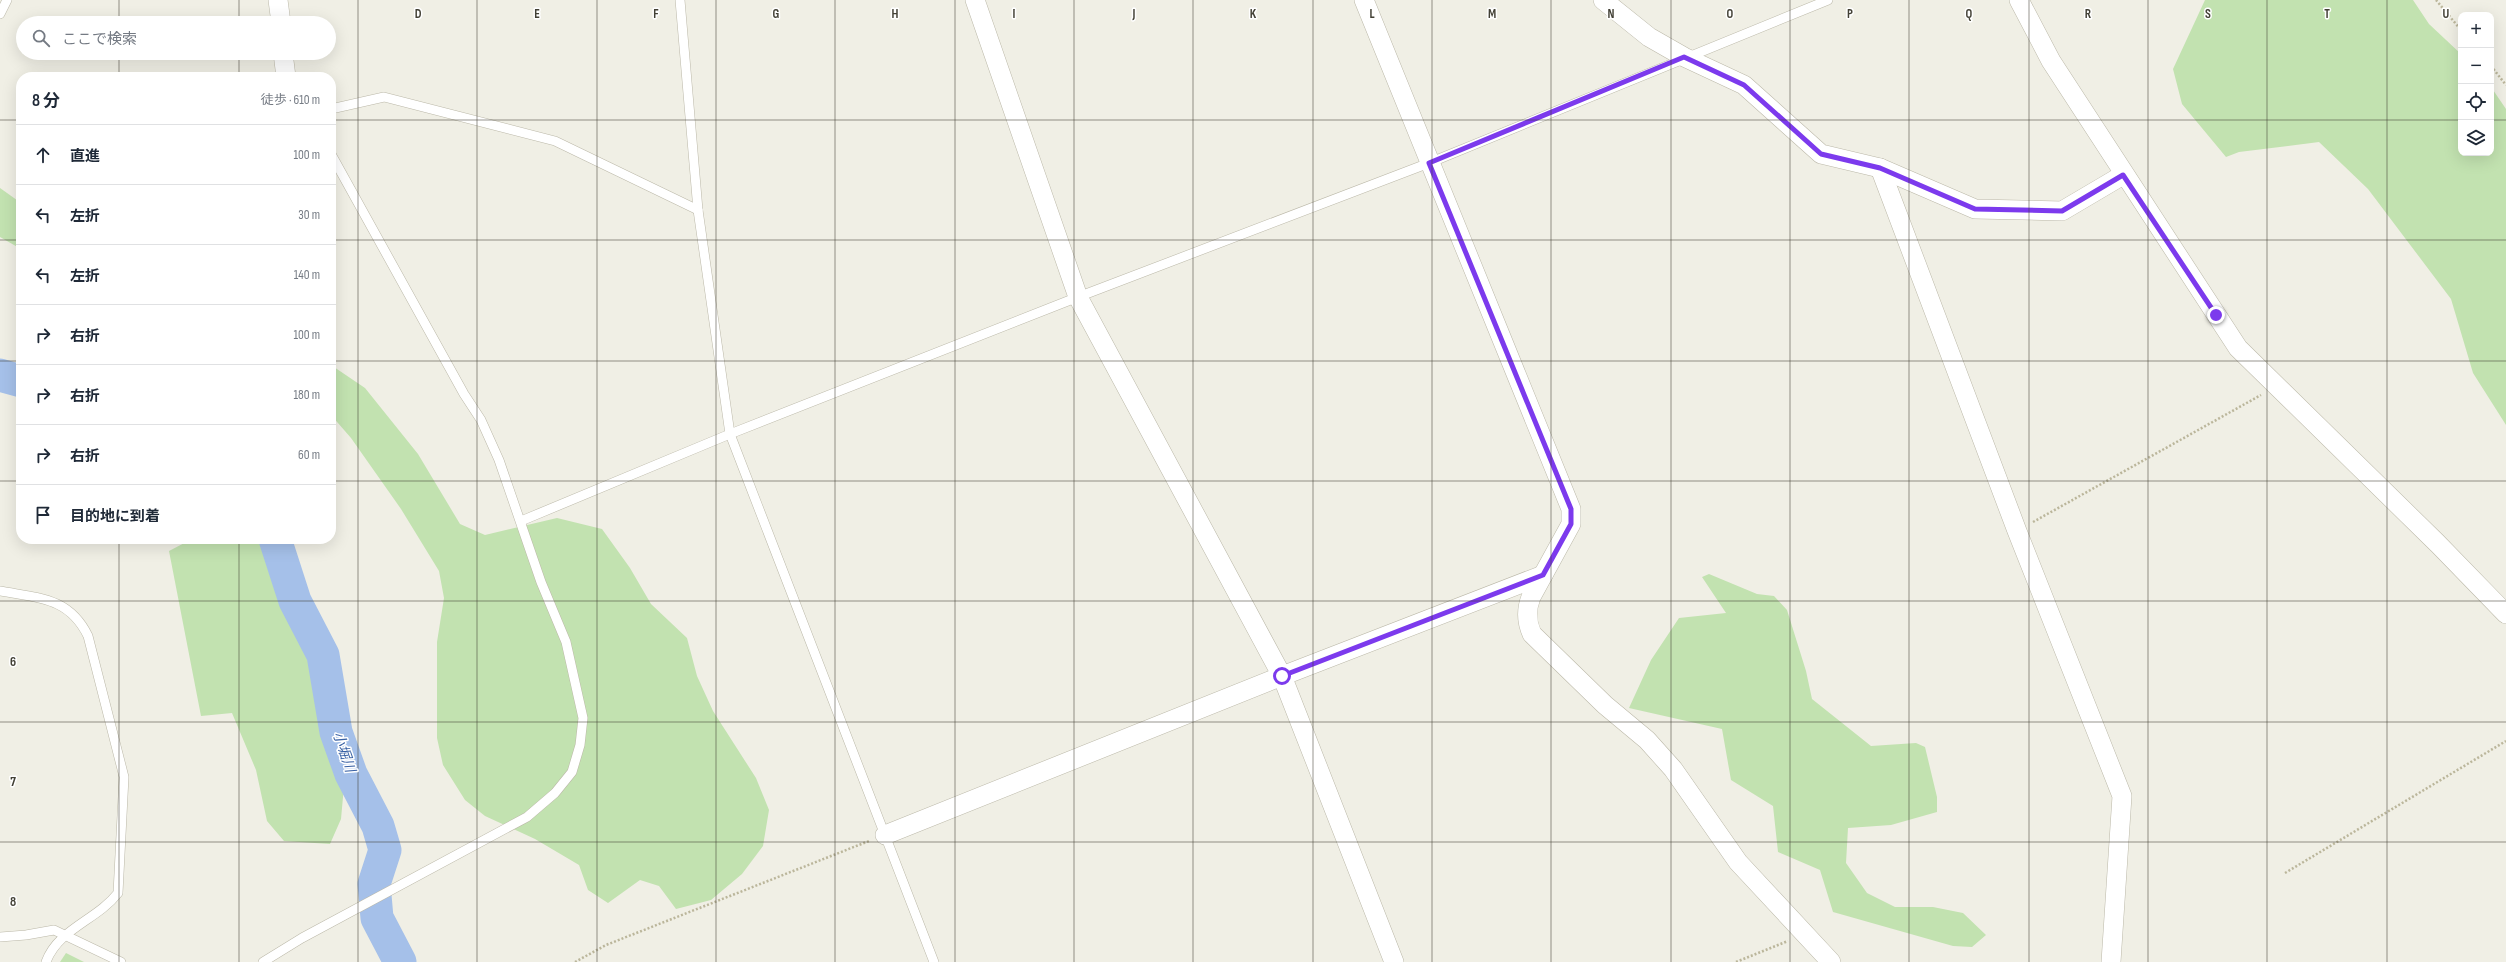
<!DOCTYPE html>
<html lang="ja">
<head>
<meta charset="utf-8">
<style>
  :root { --surface:#fff; --page:#f6f6f7; --text:#1f2937; --muted:#747a83; --line:#e0e1e3 }
  body { margin:0; font-family:"Sofia Sans Condensed","Noto Sans JP",sans-serif; background:var(--page); color:var(--text) }
  .controls { position:absolute; right:12px; top:12px; display:grid; overflow:hidden; border-radius:8px; box-shadow:0 4px 16px #0002 }
  .controls button { width:36px; height:36px; display:grid; place-items:center; padding:0; border:0; border-bottom:1px solid var(--line); background:var(--surface); color:var(--text); font:20px sans-serif }
  .stop { position:absolute; width:12px; height:12px; margin:-9px; border:3px solid #7c3aed; border-radius:50%; background:#fff }
  .stop.end { background:#7c3aed; border-color:#fff; box-shadow:0 1px 4px #0008 }
  .list { margin:0; padding:0; list-style:none }
  h2 { display:flex; justify-content:space-between; align-items:center; height:52px; margin:0; padding:0 16px; font-size:17px }
  h2 small { font-size:13px; font-weight:400; color:var(--muted) }
  .list li { display:grid; grid-template-columns:26px 1fr auto; gap:12px; align-items:center; box-sizing:border-box; height:60px; padding:0 16px; border-top:1px solid var(--line) }
  .list b { display:block; font-size:15px; white-space:nowrap }
  .list em { font-size:13px; font-style:normal; color:var(--muted) }
  .icon { flex:none; width:22px; height:22px; fill:none; stroke:currentColor; stroke-width:2; stroke-linecap:round; stroke-linejoin:round }
  .map { position:relative; flex:none; width:2506px; height:962px; overflow:hidden }
  .search { position:absolute; background:var(--surface); box-shadow:0 4px 16px #0002; left:16px; top:16px; width:320px; height:44px; display:flex; align-items:center; gap:10px; box-sizing:border-box; padding:0 14px; border-radius:22px; color:var(--muted); font-size:15px }
  .panel { position:absolute; background:var(--surface); box-shadow:0 4px 16px #0002; left:16px; top:72px; width:320px; height:472px; border-radius:16px }
  .map>svg:first-child { display:block }
  .green { fill:#c2e2b0 }
  .lines { fill:none; stroke-linecap:round; stroke-linejoin:round }
  .river { stroke:#a5c0e9; stroke-width:33 }
  .service-casing { stroke:#bbb8a8; stroke-width:10 }
  .minor-casing { stroke:#bbb8a8; stroke-width:20 }
  .path { stroke:#bbb69b; stroke-width:2.5; stroke-dasharray:2 2; stroke-linecap:butt }
  .service { stroke:#fff; stroke-width:9 }
  .minor { stroke:#fff; stroke-width:19 }
  .route { stroke:#7c3aed; stroke-width:5 }
  .grid { fill:none; stroke:#424035; stroke-width:1; stroke-opacity:0.55 }
  .labels { text-anchor:middle; dominant-baseline:central; stroke-width:3; stroke-linejoin:round; paint-order:stroke }
  .water-label { font-size:14px; font-style:italic; fill:#3961a4; stroke:#fff }
  .grid-label { font-size:13px; text-anchor:middle; font-weight:bold; fill:#424035; stroke:#fff; stroke-width:3; stroke-linejoin:round; paint-order:stroke }
</style>
</head>
<body>
<div class="map">
<svg width="2506" height="962" viewBox="0 0 2506 962">
  <rect width="100%" height="100%" fill="#f0efe5"/>
  <g class="green">
    <polygon points="2205,0 2413,0 2429,24 2461,54 2461,153 2491,153 2491,87 2506,109 2506,425 2473,373 2451,299 2368,189 2319,142 2239,152 2226,157 2182,104 2173,69"/>
    <polygon points="0,188 21,203 21,249 0,237"/>
    <polygon points="331,365 365,388 418,454 460,524 485,535 557,518 602,529 630,568 651,604 687,638 697,676 713,711 756,778 769,810 763,846 742,874 711,900 676,909 659,886 640,880 608,903 588,890 579,865 535,839 485,816 465,800 443,765 437,738 437,642 444,598 439,571 401,509 351,438 331,415"/>
    <polygon points="192,539 264,539 284,602 311,655 325,718 344,786 341,819 330,844 284,841 267,821 256,770 232,713 201,716 169,551"/>
    <polygon points="1709,574 1757,594 1774,596 1787,610 1806,671 1812,699 1871,746 1916,743 1925,747 1937,797 1937,812 1891,825 1848,828 1846,863 1867,893 1895,907 1933,907 1963,913 1986,935 1972,947 1953,946 1833,912 1820,870 1778,852 1773,806 1731,780 1722,729 1629,708 1651,660 1679,618 1726,613 1702,577"/>
    <polygon points="66,953 84,962 60,962"/>
  </g>
  <g class="lines">
    <g class="river">
      <polyline points="0,375 21,381"/>
      <polyline points="275,539 295,601 323,655 336,732 351,774 378,826 385,850 374,884 377,918 400,962"/>
    </g>
    <g class="service-casing">
      <g id="service">
        <polyline points="680,0 698,210 730,434 934,962"/>
        <polyline points="0,14 7,0"/>
        <polyline points="331,109 384,97 555,141 698,210"/>
        <polyline points="521,521 730,434 1078,297 1429,163 1828,0"/>
        <path d="M0,591C38,598 69,597 88,636L124,777L118,893C97,920 58,929 46,962"/>
        <polyline points="0,937 26,935 54,930 121,962"/>
        <polyline points="263,962 302,938 527,817 555,793 572,772 580,745 583,718 566,642 541,582 499,460 481,420 464,394 331,154"/>
      </g>
    </g>
    <g class="minor-casing">
      <g id="minor">
        <polyline points="278,0 281,23"/>
        <polyline points="975,0 1078,297 1282,676 1394,962"/>
        <path d="M1364,0L1571,509V524L1531,597C1526,610 1526,621 1532,634L1605,705L1647,740L1673,769L1738,862L1831,962"/>
        <polyline points="1603,0 1649,37 1684,57 1744,85 1821,154 1880,168 1975,209 2062,211 2123,175"/>
        <polyline points="2019,0 2051,61 2238,348 2438,544 2506,614"/>
        <polyline points="283,53 286,77"/>
        <polyline points="1880,168 2017,531 2122,796 2111,962"/>
        <polyline points="885,835 1282,676 1543,575"/>
      </g>
    </g>
    <g class="path">
      <polyline points="2436,0 2461,30"/>
      <polyline points="2491,66 2506,85"/>
      <polyline points="2033,522 2261,395"/>
      <polyline points="2285,873 2506,741"/>
      <polyline points="575,962 606,945 869,841"/>
      <polyline points="1736,962 1788,941"/>
    </g>
    <use href="#service" class="service"/>
    <use href="#minor" class="minor"/>
  </g>
  <g class="lines">
    <polyline class="route" points="1282,676 1543,575 1571,524 1571,509 1429,163 1684,57 1744,85 1821,154 1880,168 1975,209 2062,211 2123,175 2216,315"/>
  </g>
  <path class="grid" d="M119,0V23M239,0V23M358,0V962M477,0V962M597,0V962M716,0V962M835,0V962M955,0V962M1074,0V962M1193,0V962M1313,0V962M1432,0V962M1551,0V962M1671,0V962M1790,0V962M1909,0V962M2029,0V962M2148,0V962M2267,0V962M2387,0V962M119,53V77M239,53V77M0,120H21M331,120H2461M2491,120H2506M0,240H21M331,240H2506M0,361H21M331,361H2506M0,481H21M331,481H2506M119,539V962M239,539V962M0,601H2506M0,722H2506M0,842H2506"/>
  <g class="labels">
    <g class="water-label">
      <text transform="translate(344 752) rotate(71)">小堀川</text>
    </g>
  </g>
  <g class="grid-label">
    <text x="418" y="18">D</text>
    <text x="537" y="18">E</text>
    <text x="656" y="18">F</text>
    <text x="776" y="18">G</text>
    <text x="895" y="18">H</text>
    <text x="1014" y="18">I</text>
    <text x="1134" y="18">J</text>
    <text x="1253" y="18">K</text>
    <text x="1372" y="18">L</text>
    <text x="1492" y="18">M</text>
    <text x="1611" y="18">N</text>
    <text x="1730" y="18">O</text>
    <text x="1850" y="18">P</text>
    <text x="1969" y="18">Q</text>
    <text x="2088" y="18">R</text>
    <text x="2208" y="18">S</text>
    <text x="2327" y="18">T</text>
    <text x="2446" y="18">U</text>
    <text x="13" y="666">6</text>
    <text x="13" y="786">7</text>
    <text x="13" y="906">8</text>
  </g>
</svg>
<div class="controls">
<button>+</button>
<button>−</button>
<button><svg class="icon" aria-label="locate" viewBox="0 0 24 24"><circle cx="12" cy="12" r="6"/><path d="M12 2v4M12 18v4M2 12h4M18 12h4"/></svg></button>
<button><svg class="icon" aria-label="layers" viewBox="0 0 24 24"><path d="M12 4l9 5-9 5-9-5zM3 14l9 5 9-5"/></svg></button>
</div>
<div class="stop" style="left:1282px;top:676px"></div>
<div class="stop end" style="left:2216px;top:315px"></div>
<div class="search"><svg class="icon" aria-label="search" viewBox="0 0 24 24"><circle cx="10" cy="10" r="6"/><path d="M15 15l6 6"/></svg>ここで検索</div>
<section class="panel">
<h2>8 分<small>徒歩 · 610 m</small></h2>
<ul class="list">
<li><svg class="icon" aria-label="ahead" viewBox="0 0 24 24"><path d="M12 20V5M6 11l6-6 6 6"/></svg><div><b>直進</b></div><em>100 m</em></li>
<li><svg class="icon" aria-label="left" viewBox="0 0 24 24"><path d="M17 20v-9H6M10 6l-5 5 5 5"/></svg><div><b>左折</b></div><em>30 m</em></li>
<li><svg class="icon" aria-label="left" viewBox="0 0 24 24"><path d="M17 20v-9H6M10 6l-5 5 5 5"/></svg><div><b>左折</b></div><em>140 m</em></li>
<li><svg class="icon" aria-label="right" viewBox="0 0 24 24"><path d="M7 20v-9h11M14 6l5 5-5 5"/></svg><div><b>右折</b></div><em>100 m</em></li>
<li><svg class="icon" aria-label="right" viewBox="0 0 24 24"><path d="M7 20v-9h11M14 6l5 5-5 5"/></svg><div><b>右折</b></div><em>180 m</em></li>
<li><svg class="icon" aria-label="right" viewBox="0 0 24 24"><path d="M7 20v-9h11M14 6l5 5-5 5"/></svg><div><b>右折</b></div><em>60 m</em></li>
<li><svg class="icon" aria-label="arrive" viewBox="0 0 24 24"><path d="M6 21V4h12l-3 4 3 4H6"/></svg><div><b>目的地に到着</b></div></li>
</ul>
</section>
</div>
</body>
</html>
